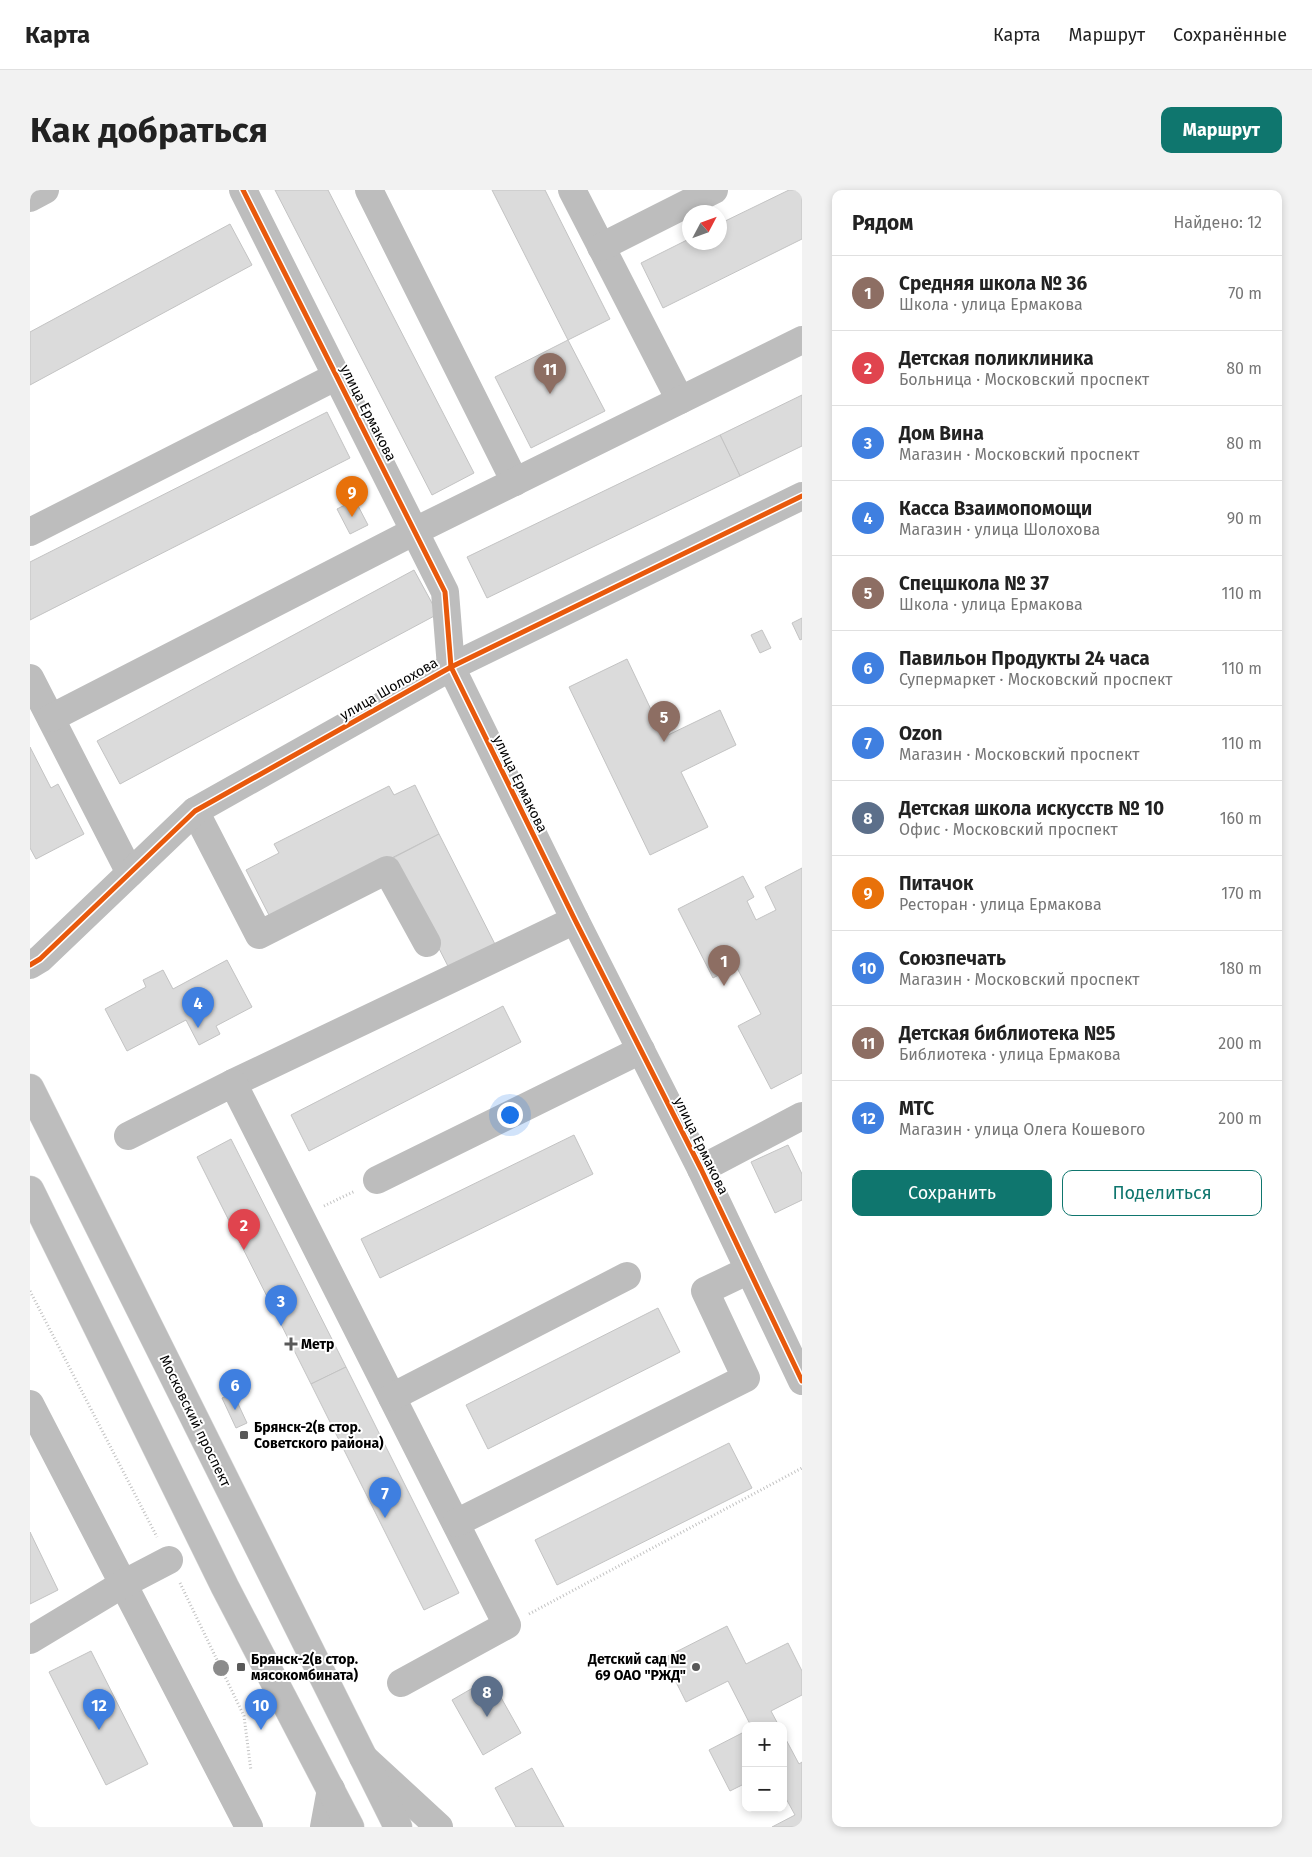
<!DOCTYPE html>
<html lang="ru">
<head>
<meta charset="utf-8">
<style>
  :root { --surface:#fff; --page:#f2f2f2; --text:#222; --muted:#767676; --line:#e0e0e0; --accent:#0f766e }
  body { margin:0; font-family:"Fira Sans",sans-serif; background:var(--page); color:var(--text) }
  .controls { position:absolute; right:15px; bottom:15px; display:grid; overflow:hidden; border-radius:10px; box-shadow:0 2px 8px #0003 }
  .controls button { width:45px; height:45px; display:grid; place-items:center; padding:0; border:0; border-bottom:1px solid var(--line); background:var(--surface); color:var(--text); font:25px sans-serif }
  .compass { position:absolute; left:652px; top:15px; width:45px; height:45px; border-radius:50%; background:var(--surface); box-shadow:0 2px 8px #0003; rotate:49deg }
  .you { position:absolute; left:479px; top:924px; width:18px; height:18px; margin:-12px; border:4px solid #fff; border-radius:50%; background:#1a73e8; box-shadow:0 0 0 8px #1a73e833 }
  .badge { display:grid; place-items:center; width:32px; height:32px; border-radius:50%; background:var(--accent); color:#fff; font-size:16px; font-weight:700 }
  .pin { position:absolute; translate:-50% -41px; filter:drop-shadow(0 1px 2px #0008) }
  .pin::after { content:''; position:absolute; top:26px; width:18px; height:15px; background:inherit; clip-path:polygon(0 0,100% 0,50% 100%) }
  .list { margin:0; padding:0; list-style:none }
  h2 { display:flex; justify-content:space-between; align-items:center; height:65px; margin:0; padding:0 20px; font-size:21px }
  h2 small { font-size:16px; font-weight:400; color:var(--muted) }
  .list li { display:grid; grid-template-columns:32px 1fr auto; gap:15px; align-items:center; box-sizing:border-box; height:75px; padding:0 20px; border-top:1px solid var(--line) }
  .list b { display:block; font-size:19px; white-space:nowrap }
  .list p { margin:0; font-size:16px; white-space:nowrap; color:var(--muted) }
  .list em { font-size:16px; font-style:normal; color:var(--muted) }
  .actions { display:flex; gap:10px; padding:15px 20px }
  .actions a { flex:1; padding:11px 0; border:1px solid var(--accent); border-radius:10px; text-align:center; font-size:18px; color:var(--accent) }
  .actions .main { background:var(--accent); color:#fff }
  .map { position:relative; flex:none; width:772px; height:1637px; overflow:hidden; border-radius:10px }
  header { display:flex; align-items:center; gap:30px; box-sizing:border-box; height:70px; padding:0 25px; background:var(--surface); border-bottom:1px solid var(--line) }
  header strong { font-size:24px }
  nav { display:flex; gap:28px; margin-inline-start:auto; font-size:18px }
  .intro { display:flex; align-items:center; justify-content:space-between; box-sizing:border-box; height:120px; padding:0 30px }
  h1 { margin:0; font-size:35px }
  .button { padding:12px 22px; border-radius:10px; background:var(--accent); color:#fff; font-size:18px; font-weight:700 }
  main { display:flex; gap:30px; padding:0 30px }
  aside { flex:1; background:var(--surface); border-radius:10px; box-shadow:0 2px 8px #0003 }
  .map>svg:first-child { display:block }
  .building { fill:#dbdbdb; stroke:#c3c3c3 }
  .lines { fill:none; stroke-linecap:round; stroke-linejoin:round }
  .major-casing { stroke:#dbdbdb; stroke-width:29 }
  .path { stroke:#c2c2c2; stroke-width:3; stroke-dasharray:1 2.5; stroke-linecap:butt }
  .minor { stroke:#bdbdbd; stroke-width:28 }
  .major { stroke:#bdbdbd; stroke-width:28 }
  .cycleway-casing { stroke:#fff; stroke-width:8 }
  .cycleway { stroke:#e8590c; stroke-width:5 }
  .tree { fill:#8b8b8b }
  .poi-dot { fill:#595959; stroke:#fff; stroke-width:2 }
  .labels { text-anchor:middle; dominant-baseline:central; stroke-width:4; stroke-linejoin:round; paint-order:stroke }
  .street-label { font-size:14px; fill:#000; stroke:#fff }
  .poi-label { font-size:14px; font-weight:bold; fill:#000; stroke:#fff; text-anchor:start }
</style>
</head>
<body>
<header>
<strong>Карта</strong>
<nav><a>Карта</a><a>Маршрут</a><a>Сохранённые</a></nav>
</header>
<div class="intro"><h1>Как добраться</h1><a class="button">Маршрут</a></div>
<main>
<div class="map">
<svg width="772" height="1637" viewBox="0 0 772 1637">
  <rect width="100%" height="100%" fill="#fff"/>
  <g class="building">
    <polygon points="245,0 298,0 444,283 402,305"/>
    <polygon points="462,0 515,0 580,129 538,150"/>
    <polygon points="759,0 772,0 772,49 633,118 611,73 659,49 659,52 689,52 689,34"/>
    <polygon points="200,34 222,75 0,195 0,142"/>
    <polygon points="538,150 575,221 501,258 465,187"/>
    <polygon points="772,205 772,256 710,286 690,245"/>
    <polygon points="297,222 320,268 0,430 0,372"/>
    <polygon points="690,245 710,286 457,408 437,367"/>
    <polygon points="325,310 338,335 320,344 307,319"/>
    <polygon points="384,380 408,424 90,594 67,551"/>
    <polygon points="772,428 772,449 770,450 762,433"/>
    <polygon points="732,440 741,458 730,463 721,445"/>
    <polygon points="597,469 634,547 690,520 706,555 651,582 678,637 620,665 539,497"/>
    <polygon points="0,557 21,598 28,594 54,644 6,669 0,658"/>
    <polygon points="385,595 409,644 241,729 216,680 249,663 244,654 359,596 364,605"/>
    <polygon points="409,644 471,766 425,790 363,668"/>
    <polygon points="772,678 772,883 741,899 708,836 731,824 706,776 683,788 648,719 713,686 724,707 717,711 726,730 746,720 735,697"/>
    <polygon points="197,770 222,817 186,836 190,844 169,855 156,830 97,861 75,819 116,797 113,790 133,780 143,799"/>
    <polygon points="473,816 491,852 279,961 261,925"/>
    <polygon points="544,945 563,984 350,1088 331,1049"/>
    <polygon points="201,949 316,1177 281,1194 167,967"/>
    <polygon points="758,955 772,984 772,1010 745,1023 721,972"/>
    <polygon points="628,1118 650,1162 458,1259 436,1215"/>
    <polygon points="316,1177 429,1403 394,1420 281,1194"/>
    <polygon points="203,1203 217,1233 206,1238 192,1208"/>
    <polygon points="699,1253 722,1298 527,1395 505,1350"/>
    <polygon points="0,1342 28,1400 0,1414"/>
    <polygon points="697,1436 716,1474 758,1453 772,1481 772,1505 741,1521 749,1536 721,1536 698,1491 656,1512 634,1468"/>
    <polygon points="61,1461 118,1574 76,1595 19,1482"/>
    <polygon points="460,1488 491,1543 453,1565 422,1510"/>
    <polygon points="716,1541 716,1593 700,1601 679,1560"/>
    <polygon points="753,1544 769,1574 772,1572 772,1637 742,1637 765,1625 753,1603"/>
    <polygon points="502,1578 534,1637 486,1637 465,1598"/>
  </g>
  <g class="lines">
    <g class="major-casing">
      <g id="major">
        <path d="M0,898C122,1144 243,1391 368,1637"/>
        <polyline points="0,1000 195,1397 320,1637"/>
      </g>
    </g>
    <g class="path">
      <polyline points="294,1016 325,1001"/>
      <polyline points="0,1101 127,1347"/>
      <polyline points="150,1393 214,1526 221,1581"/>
      <polyline points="499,1424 772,1278"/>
    </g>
    <g class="minor">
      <polyline points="213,0 415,402 421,477 545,730 671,979 772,1191"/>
      <polyline points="339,0 485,292"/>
      <polyline points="542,0 650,210"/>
      <polyline points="0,8 15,0"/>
      <polyline points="571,57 684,0"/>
      <polyline points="0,342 307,186"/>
      <polyline points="0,488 100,683"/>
      <polyline points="21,528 385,341 772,150"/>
      <polyline points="165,621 229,745 357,680 397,753"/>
      <polyline points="0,775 10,769 165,621 421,477 772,306"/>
      <polyline points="203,893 545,730"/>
      <polyline points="98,946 203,893 477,1435 371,1493"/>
      <polyline points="671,979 772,926"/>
      <polyline points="347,990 611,860"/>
      <polyline points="362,1207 597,1086"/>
      <polyline points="0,1214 219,1637"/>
      <polyline points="426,1333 716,1188 675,1101 719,1080"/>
      <polyline points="0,1450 93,1394 139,1370"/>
      <polyline points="333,1567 409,1637"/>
      <polyline points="294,1637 301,1599"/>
    </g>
    <use href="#major" class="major"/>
    <g class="cycleway-casing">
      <g id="cycleway">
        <polyline points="213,0 415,402 421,477 545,730 671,979 772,1191"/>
        <polyline points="0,775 10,769 165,621 421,477 772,306"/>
      </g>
    </g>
    <use href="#cycleway" class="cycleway"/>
  </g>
  <circle class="tree" cx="191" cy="1478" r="8"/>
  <g class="poi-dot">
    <path d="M258.5 1146.5h5v5h5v5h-5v5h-5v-5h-5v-5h5z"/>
    <rect x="209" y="1240" width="10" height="10" rx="2.5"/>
    <rect x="206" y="1472" width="10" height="10" rx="2.5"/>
    <circle cx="666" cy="1477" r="5"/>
  </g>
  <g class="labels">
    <g class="street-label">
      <text transform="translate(338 223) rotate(63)">улица Ермакова</text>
      <text transform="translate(359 499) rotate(-30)">улица Шолохова</text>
      <text transform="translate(490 594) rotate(64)">улица Ермакова</text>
      <text transform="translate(671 956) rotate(64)">улица Ермакова</text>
      <text transform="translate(165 1231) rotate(64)">Московский проспект</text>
    </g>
    <g class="poi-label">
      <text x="271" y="1154">Метр</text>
      <text x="224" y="1237">Брянск-2(в стор.<tspan x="224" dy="16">Советского района)</tspan></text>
      <text x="221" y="1469">Брянск-2(в стор.<tspan x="221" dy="16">мясокомбината)</tspan></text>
      <text x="656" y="1469" text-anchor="end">Детский сад №<tspan x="656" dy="16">69 ОАО "РЖД"</tspan></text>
    </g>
  </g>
</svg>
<div class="controls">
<button>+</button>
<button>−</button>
</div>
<svg class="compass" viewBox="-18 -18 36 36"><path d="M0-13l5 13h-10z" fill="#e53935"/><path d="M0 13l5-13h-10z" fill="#767676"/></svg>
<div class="you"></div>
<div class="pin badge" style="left:694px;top:796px;background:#8d6e63">1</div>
<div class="pin badge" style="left:214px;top:1060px;background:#e0444e">2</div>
<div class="pin badge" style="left:251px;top:1136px;background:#3f7fe0">3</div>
<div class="pin badge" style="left:168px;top:838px;background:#3f7fe0">4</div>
<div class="pin badge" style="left:634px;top:552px;background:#8d6e63">5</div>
<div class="pin badge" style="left:205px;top:1220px;background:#3f7fe0">6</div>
<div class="pin badge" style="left:355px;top:1328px;background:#3f7fe0">7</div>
<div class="pin badge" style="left:457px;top:1527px;background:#5c6f8a">8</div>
<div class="pin badge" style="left:322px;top:327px;background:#e8710a">9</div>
<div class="pin badge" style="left:231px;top:1540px;background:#3f7fe0">10</div>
<div class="pin badge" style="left:520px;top:204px;background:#8d6e63">11</div>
<div class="pin badge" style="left:69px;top:1540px;background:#3f7fe0">12</div>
</div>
<aside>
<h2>Рядом<small>Найдено: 12</small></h2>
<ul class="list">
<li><span class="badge" style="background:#8d6e63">1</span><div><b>Средняя школа № 36</b><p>Школа · улица Ермакова</p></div><em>70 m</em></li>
<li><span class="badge" style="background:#e0444e">2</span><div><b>Детская поликлиника</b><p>Больница · Московский проспект</p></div><em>80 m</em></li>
<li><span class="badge" style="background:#3f7fe0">3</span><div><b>Дом Вина</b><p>Магазин · Московский проспект</p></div><em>80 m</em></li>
<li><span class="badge" style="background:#3f7fe0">4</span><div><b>Касса Взаимопомощи</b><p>Магазин · улица Шолохова</p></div><em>90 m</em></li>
<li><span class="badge" style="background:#8d6e63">5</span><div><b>Спецшкола № 37</b><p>Школа · улица Ермакова</p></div><em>110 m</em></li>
<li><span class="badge" style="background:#3f7fe0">6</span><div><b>Павильон Продукты 24 часа</b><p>Супермаркет · Московский проспект</p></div><em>110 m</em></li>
<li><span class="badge" style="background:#3f7fe0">7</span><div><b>Ozon</b><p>Магазин · Московский проспект</p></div><em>110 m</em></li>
<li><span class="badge" style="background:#5c6f8a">8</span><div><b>Детская школа искусств № 10</b><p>Офис · Московский проспект</p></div><em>160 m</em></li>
<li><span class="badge" style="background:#e8710a">9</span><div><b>Питачок</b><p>Ресторан · улица Ермакова</p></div><em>170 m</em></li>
<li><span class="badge" style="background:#3f7fe0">10</span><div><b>Союзпечать</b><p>Магазин · Московский проспект</p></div><em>180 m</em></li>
<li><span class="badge" style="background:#8d6e63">11</span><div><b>Детская библиотека №5</b><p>Библиотека · улица Ермакова</p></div><em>200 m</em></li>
<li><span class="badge" style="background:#3f7fe0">12</span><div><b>МТС</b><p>Магазин · улица Олега Кошевого</p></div><em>200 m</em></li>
</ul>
<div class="actions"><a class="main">Сохранить</a><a>Поделиться</a></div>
</aside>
</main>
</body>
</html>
